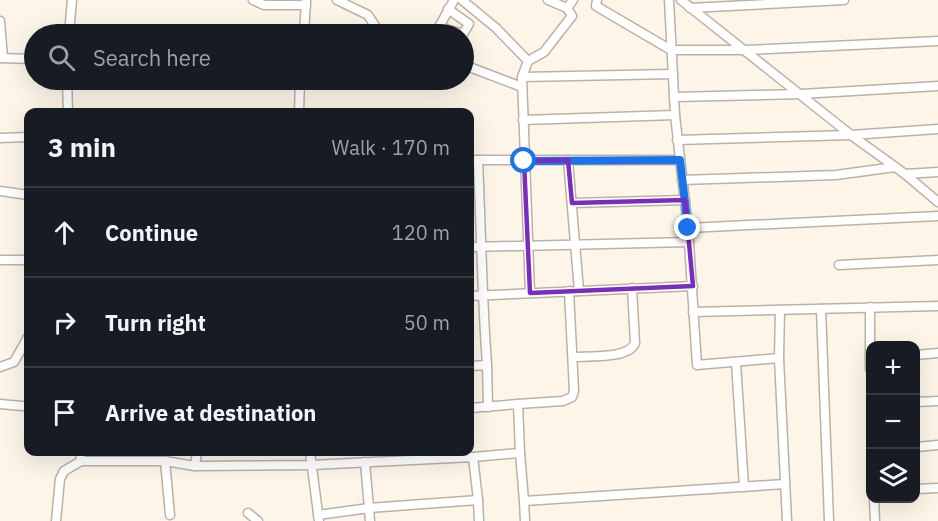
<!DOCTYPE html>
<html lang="en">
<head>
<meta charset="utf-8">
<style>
  :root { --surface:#171b24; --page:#20242c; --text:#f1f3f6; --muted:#9ea1a6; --line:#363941 }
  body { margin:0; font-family:"IBM Plex Sans",sans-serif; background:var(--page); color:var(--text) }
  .controls { position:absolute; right:18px; bottom:18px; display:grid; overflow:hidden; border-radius:12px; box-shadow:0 6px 24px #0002 }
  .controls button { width:54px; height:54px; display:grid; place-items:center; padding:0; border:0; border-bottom:2px solid var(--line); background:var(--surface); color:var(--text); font:30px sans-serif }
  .stop { position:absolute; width:18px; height:18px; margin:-14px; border:4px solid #1a73e8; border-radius:50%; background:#fff }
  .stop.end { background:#1a73e8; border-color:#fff; box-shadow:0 2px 6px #0008 }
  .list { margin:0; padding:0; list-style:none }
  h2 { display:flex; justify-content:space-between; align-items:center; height:78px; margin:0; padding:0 24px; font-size:26px }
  h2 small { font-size:20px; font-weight:400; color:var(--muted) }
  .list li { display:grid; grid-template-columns:39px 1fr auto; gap:18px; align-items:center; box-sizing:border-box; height:90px; padding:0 24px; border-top:2px solid var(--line) }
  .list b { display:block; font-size:22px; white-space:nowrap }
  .list em { font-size:20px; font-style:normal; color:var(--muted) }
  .icon { flex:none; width:33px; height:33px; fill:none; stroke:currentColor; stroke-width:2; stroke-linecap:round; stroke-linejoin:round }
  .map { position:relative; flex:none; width:938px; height:521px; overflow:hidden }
  .search { position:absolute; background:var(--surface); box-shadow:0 6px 24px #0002; left:24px; top:24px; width:450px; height:66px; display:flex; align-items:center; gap:15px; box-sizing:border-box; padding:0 21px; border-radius:33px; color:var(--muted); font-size:22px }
  .panel { position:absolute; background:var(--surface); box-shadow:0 6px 24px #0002; left:24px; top:108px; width:450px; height:348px; border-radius:12px }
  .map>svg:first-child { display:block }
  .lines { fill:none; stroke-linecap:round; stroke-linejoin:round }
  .minor-casing { stroke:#bbb2a7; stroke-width:11 }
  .minor { stroke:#fff; stroke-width:8 }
  .route { stroke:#1a73e8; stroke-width:8 }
  .marked { fill:none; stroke:#7b2cbf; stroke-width:4.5; stroke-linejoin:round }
</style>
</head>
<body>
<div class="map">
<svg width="938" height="521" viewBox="0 0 938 521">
  <rect width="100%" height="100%" fill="#fef5e9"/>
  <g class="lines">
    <g class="minor-casing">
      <g id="minor">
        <polyline points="253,0 264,5 306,5"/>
        <polyline points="337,0 368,15 377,29 384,34"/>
        <polyline points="462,0 496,28 528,61 522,77"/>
        <polyline points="548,0 567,8"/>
        <polyline points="597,0 596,6 671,50 746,50 938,41"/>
        <polyline points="669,0 675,115 688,228 697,365 779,358 787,521"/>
        <polyline points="681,0 851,135 905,174 938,202"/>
        <polyline points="690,8 844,0"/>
        <polyline points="448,9 469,24 463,34"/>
        <polyline points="0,21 3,58"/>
        <polyline points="439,27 463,34"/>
        <polyline points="69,34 72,0"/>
        <polyline points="304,34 306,0"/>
        <polyline points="435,34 454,0"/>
        <polyline points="0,58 34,59"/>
        <polyline points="528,61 544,52 572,16 567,8 573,0"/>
        <polyline points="464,65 522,87"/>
        <polyline points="67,80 68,112"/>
        <polyline points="244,80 300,85"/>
        <polyline points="674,97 801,94 938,86"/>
        <polyline points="299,112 300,80"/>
        <polyline points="523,120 675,115"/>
        <polyline points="0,138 28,137"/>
        <polyline points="677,140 851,135 938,129"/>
        <polyline points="470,160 680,160"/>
        <polyline points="568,160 579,291"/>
        <polyline points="905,174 938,172"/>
        <polyline points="682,180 836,175 895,167"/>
        <polyline points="0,191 28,195"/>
        <polyline points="572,203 685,200"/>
        <polyline points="688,228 938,216"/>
        <polyline points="470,247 689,242"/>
        <polyline points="0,260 28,260"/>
        <polyline points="839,265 938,260"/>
        <polyline points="530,293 522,77 673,74"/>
        <polyline points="470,296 693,286"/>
        <polyline points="870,307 870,358"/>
        <polyline points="821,309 829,521"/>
        <polyline points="693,312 938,306"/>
        <polyline points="916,355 938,353"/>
        <path d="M573,357C589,356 629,359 635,343L632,288"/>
        <polyline points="779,358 780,310"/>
        <polyline points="870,358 870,369"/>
        <polyline points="736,362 744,487"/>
        <polyline points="487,365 488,407"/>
        <path d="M470,366L487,365C482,297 481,229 478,160"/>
        <polyline points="0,367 14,362 28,337"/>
        <polyline points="916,402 938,401"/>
        <polyline points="0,404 22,406"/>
        <polyline points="518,404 563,401 572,397 574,391 569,291"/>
        <polyline points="470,408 518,404 520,453 473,457"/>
        <polyline points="916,447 938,445"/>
        <polyline points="80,452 81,461"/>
        <polyline points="197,452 195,466 312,465 473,457 478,500"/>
        <polyline points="310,452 319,521"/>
        <polyline points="520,453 524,501"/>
        <polyline points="165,461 170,515"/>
        <polyline points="365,462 369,508 478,500 479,521"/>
        <polyline points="916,489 938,488"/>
        <polyline points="874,498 875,521"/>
        <polyline points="248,513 258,521"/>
        <polyline points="318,515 369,508 370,521"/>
        <polyline points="56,521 60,479 64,471 81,461 165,461 195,466"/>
        <polyline points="525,521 524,501 785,484"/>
      </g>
    </g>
    <use href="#minor" class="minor"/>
  </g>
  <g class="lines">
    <polyline class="route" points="524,161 680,160 688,228"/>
  </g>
  <path class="marked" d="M568,160L572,203L685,200L693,286L530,293L524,161Z"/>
</svg>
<div class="controls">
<button>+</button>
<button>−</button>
<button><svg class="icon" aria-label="layers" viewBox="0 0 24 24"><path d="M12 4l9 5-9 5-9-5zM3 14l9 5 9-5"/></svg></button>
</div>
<div class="stop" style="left:524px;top:161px"></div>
<div class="stop end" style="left:688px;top:228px"></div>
<div class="search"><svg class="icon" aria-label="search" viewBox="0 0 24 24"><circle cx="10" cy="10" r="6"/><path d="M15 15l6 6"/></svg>Search here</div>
<section class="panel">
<h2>3 min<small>Walk · 170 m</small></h2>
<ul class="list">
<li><svg class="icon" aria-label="ahead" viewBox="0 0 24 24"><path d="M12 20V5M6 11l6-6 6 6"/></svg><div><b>Continue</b></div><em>120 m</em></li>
<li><svg class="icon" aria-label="right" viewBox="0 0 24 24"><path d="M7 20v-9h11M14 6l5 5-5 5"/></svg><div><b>Turn right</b></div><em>50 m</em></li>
<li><svg class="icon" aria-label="arrive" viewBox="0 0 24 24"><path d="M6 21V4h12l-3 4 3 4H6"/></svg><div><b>Arrive at destination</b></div></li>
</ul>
</section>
</div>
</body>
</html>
